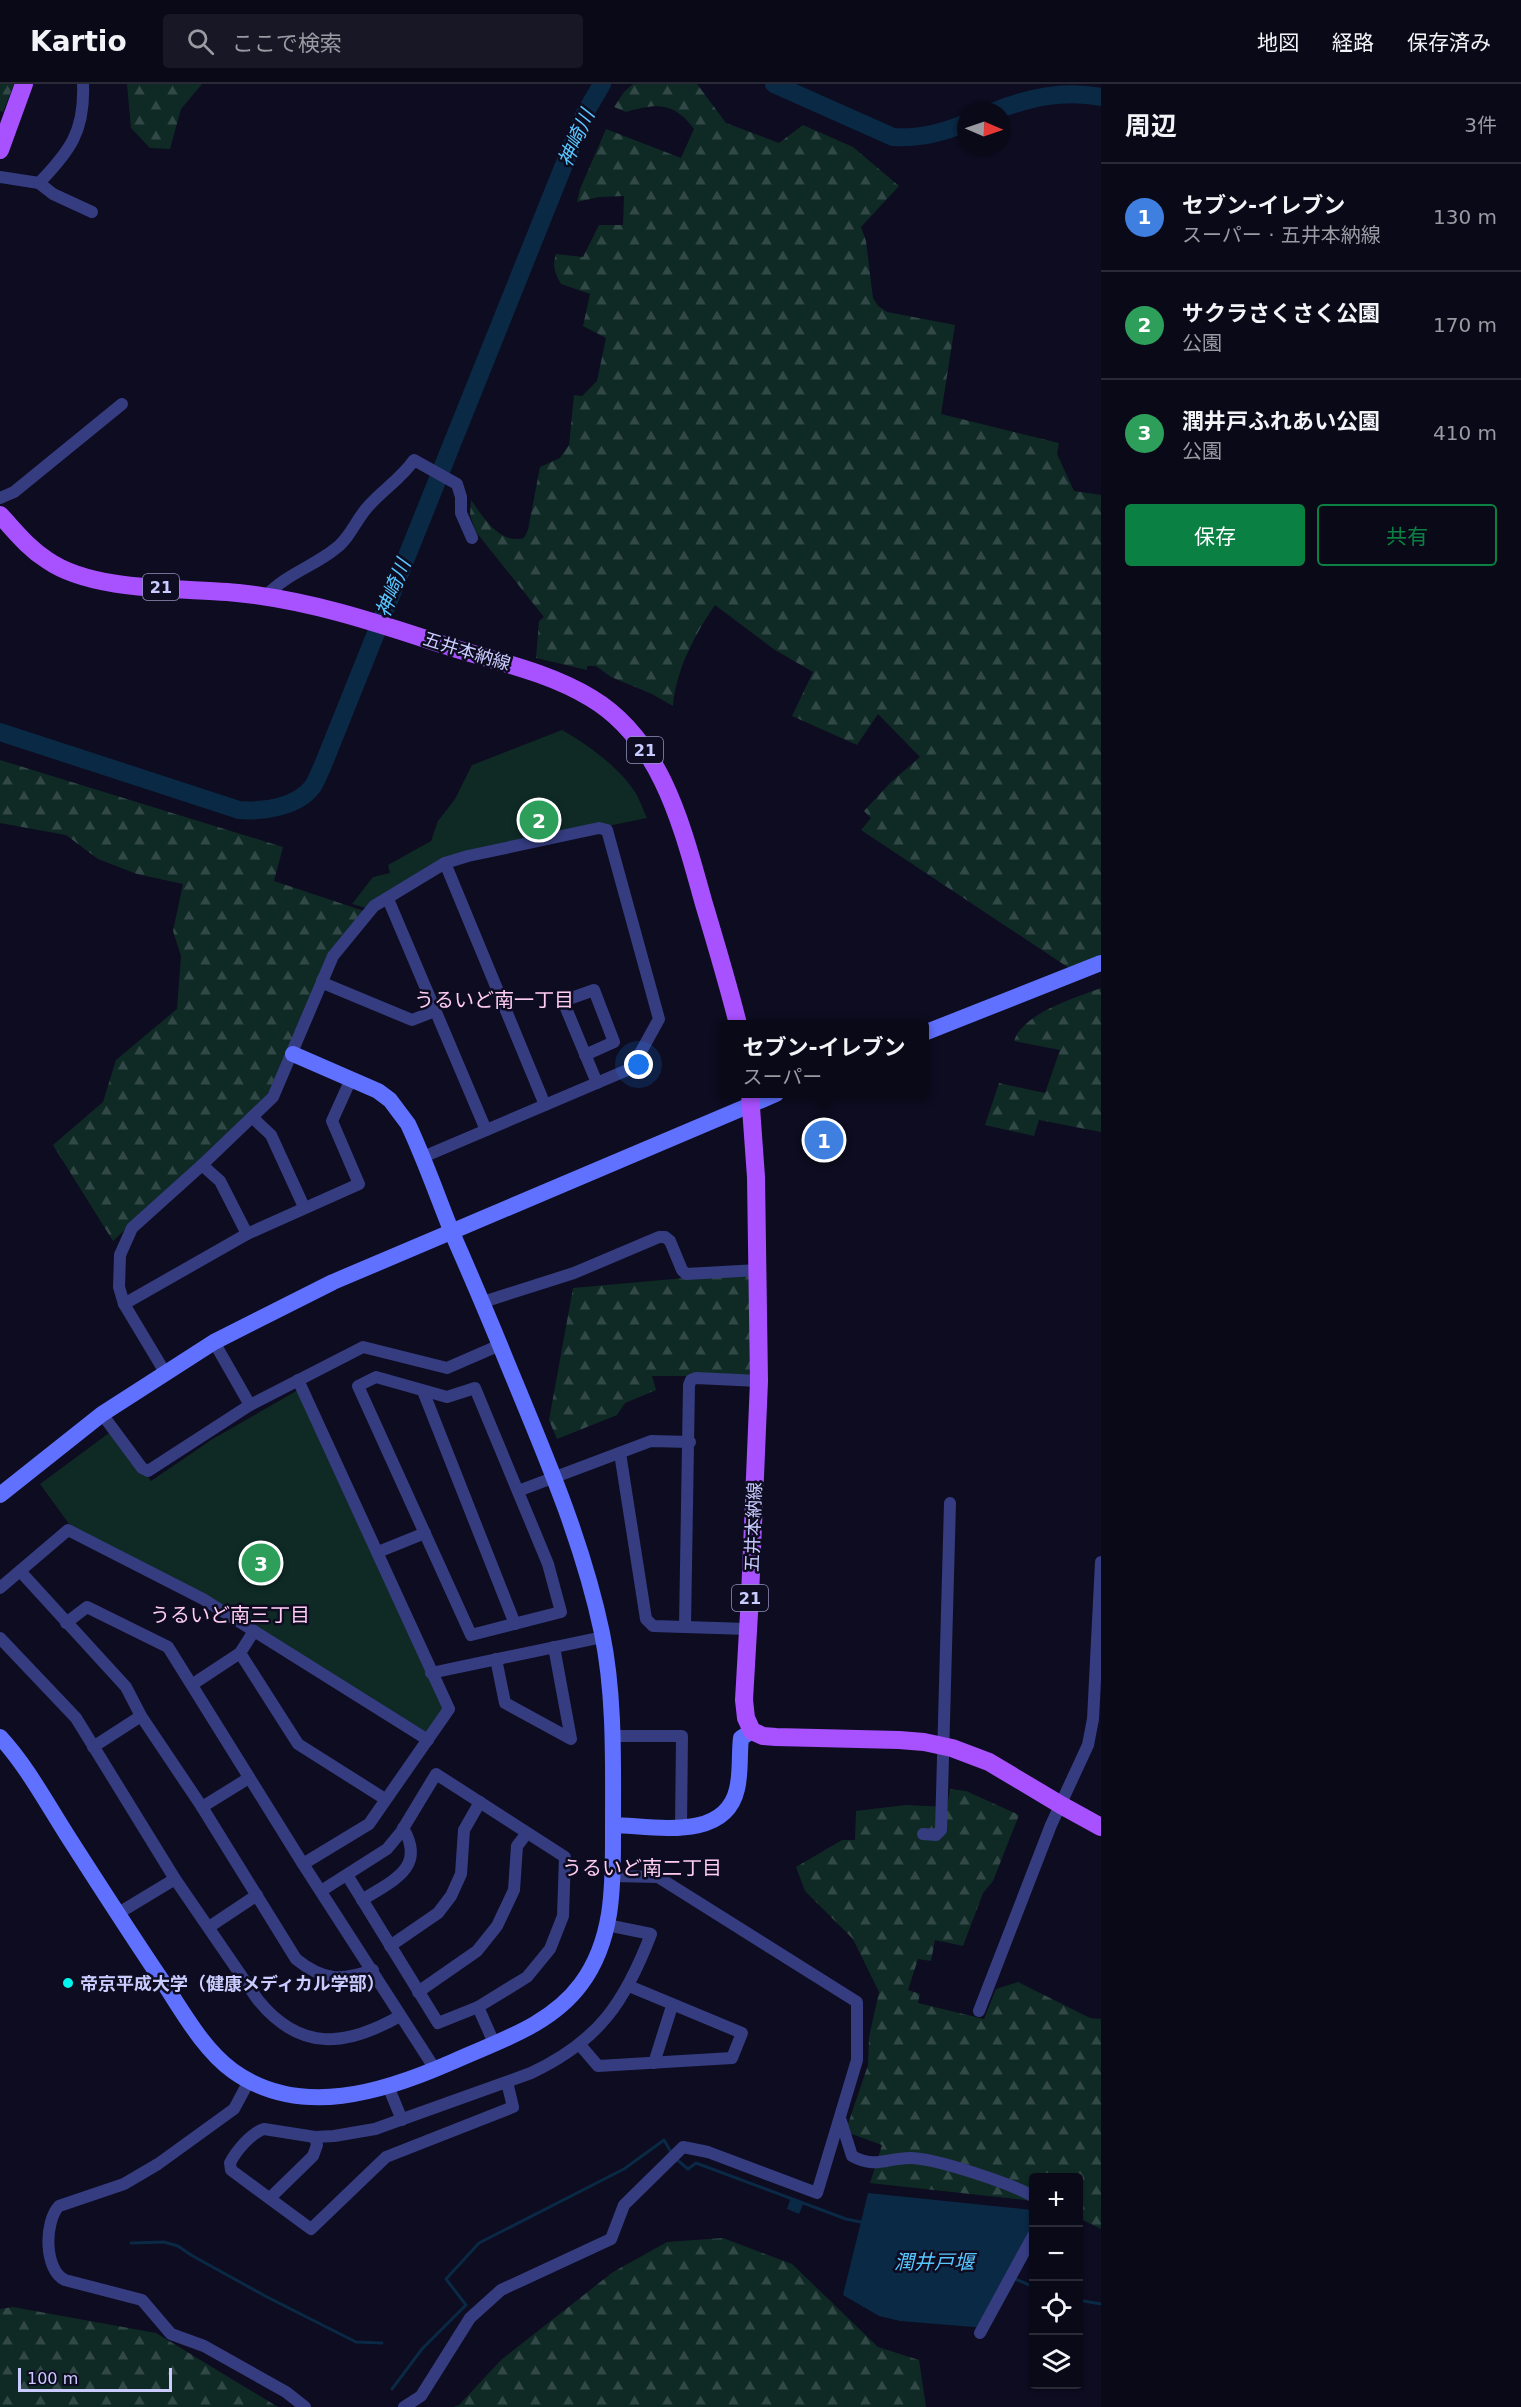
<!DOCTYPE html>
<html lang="ja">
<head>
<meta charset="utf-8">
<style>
  :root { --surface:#0a0918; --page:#181725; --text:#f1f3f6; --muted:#999aa2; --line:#2a2a37; --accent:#0b8043 }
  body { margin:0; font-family:"DejaVu Sans","Noto Sans JP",sans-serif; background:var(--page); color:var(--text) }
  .controls { position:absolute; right:18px; bottom:18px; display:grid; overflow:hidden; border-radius:6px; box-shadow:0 2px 4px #0004 }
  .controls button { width:54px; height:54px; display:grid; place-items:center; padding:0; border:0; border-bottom:2px solid var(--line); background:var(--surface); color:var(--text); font:30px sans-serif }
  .compass { position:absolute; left:957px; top:18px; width:54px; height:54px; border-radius:50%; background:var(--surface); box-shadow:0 2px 4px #0004; rotate:92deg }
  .scale { position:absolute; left:18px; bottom:15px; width:154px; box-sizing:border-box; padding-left:6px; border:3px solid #cacbff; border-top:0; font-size:16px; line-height:21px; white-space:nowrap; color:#cacbff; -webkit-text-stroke:4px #0d0c20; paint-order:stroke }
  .you { position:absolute; left:639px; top:981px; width:21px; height:21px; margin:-15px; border:4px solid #fff; border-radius:50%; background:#1a73e8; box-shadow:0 0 0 9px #1a73e833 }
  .badge { display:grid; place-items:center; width:39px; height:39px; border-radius:50%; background:var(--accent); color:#fff; font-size:20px; font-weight:700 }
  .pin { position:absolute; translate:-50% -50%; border:3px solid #fff; box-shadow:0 2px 6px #0006 }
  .popup { position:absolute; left:719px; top:936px; width:210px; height:78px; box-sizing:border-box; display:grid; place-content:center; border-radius:6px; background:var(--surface); filter:drop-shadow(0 2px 4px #0005); font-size:20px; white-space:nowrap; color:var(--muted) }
  .popup b { font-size:22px; color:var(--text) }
  .popup::after { content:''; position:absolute; left:50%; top:100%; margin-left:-12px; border:12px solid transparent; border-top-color:var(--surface) }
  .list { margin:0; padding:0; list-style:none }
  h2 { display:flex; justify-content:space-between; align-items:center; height:78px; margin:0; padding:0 24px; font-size:26px }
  h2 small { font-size:20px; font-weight:400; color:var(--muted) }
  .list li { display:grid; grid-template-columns:39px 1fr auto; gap:18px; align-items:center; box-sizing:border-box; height:108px; padding:0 24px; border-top:2px solid var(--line) }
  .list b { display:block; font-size:22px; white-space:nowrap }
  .list p { margin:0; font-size:20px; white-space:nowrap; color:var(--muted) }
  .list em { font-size:20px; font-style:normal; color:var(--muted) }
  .actions { display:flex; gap:12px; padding:18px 24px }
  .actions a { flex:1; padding:14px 0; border:2px solid var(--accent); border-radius:6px; text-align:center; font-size:21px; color:var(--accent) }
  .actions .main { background:var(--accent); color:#fff }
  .icon { flex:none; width:33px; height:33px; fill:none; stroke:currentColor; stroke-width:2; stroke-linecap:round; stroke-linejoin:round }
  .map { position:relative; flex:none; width:1101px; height:2323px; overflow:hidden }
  header { display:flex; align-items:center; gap:36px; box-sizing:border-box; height:84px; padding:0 30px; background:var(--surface); border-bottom:2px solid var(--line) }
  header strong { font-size:28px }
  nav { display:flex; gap:33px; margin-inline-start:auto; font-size:21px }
  .search { width:420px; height:54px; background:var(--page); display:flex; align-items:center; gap:15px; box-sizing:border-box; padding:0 21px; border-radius:6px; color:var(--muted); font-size:22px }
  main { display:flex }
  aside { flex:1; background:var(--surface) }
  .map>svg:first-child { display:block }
  .forest { fill:url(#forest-firs) }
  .park { fill:#0f2a25 }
  .water { fill:#0a2945 }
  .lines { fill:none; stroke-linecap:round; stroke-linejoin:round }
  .stream { stroke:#0a2945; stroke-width:3 }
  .river { stroke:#0a2945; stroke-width:18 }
  .street { stroke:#353c80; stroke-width:12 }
  .secondary { stroke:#6171ff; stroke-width:16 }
  .primary { stroke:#a851ff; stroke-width:18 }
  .poi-dot { fill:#00f5ee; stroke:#0d0c20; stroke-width:2 }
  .labels { text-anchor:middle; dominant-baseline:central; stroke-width:5; stroke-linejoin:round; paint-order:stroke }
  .shield { fill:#0d0c20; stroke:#9192bc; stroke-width:1.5 }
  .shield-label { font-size:16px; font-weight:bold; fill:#cacbff }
  .street-label { font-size:18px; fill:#cacbff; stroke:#0d0c20 }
  .poi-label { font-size:18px; font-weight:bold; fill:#cacbff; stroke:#0d0c20; text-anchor:start }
  .water-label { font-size:20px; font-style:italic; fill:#58c7ff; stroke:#0d0c20 }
  .neighbourhood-label { font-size:20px; fill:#ffccf3; stroke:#0d0c20 }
</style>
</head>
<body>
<header>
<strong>Kartio</strong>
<div class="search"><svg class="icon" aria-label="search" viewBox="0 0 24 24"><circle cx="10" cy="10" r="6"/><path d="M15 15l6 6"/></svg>ここで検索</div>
<nav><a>地図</a><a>経路</a><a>保存済み</a></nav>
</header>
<main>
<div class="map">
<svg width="1101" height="2323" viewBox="0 0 1101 2323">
  <defs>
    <pattern id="forest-firs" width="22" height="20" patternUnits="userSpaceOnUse" patternTransform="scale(1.5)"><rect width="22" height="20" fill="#0f2a25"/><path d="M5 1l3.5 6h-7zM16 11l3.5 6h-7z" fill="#314846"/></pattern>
  </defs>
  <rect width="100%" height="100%" fill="#0d0c20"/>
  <g class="forest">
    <polygon points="0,0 14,0 3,28 0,27"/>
    <polygon points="127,0 202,0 181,25 170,65 150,64 131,44"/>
    <path d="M633,0H697L726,39L779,59L803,41L853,63L899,102L861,143L866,157L873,214L878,222L887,228L955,241L941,330L1059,359L1057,370L1074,407L1101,411V875L1069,884L861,746L871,734L864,727L891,698L920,673L878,630L857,661L792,632L813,588L775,566L715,521C695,550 676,586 673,622L652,610L611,593L596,582H587V586L536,574L539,537L544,533L476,448L470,431L471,416C483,433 500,461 524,454L528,446L540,383L560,374L569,361L574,311L582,312L597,297L606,254L583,242L590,210L561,200C555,189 552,183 556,170L583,173L599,141H623L624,112L599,113L577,118L580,105L606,45L681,74L694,45C674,18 657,19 626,28L614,23L624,8Z"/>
    <polygon points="0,676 283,763 274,797 364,827 332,868 267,1012 113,1157 53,1061 103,1018 116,976 177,925 181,872 173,847 183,800 137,790 98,775 66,751 0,739"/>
    <path d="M1101,904V1048L1039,1036L1034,1052L985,1041L999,999L1045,1009L1060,966L1014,957C1023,929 1075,914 1101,904Z"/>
    <polygon points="752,1188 754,1288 749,1292 652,1292 656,1306 625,1319 617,1331 557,1355 549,1336 573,1204"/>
    <polygon points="950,1705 966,1707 1019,1731 993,1797 983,1809 963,1862 935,1856 931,1877 918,1875 908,1906 920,1910 918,1919 984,1935 996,1905 1018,1898 1090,1934 1101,1935 1101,2145 1079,2134 1078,2094 1034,2094 1033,2117 870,2099 882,2061 849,2049 846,2046 868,1981 869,1953 879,1908 853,1855 805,1807 796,1783 842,1756 855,1756 856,1727 906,1721 947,1723"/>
    <polygon points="723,2154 792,2180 878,2263 919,2276 926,2323 453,2323 459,2321 501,2276 613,2188 667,2158"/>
    <polygon points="13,2223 156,2249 278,2323 0,2323 0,2225"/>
  </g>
  <g class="park">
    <path d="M562,646C587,660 619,683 635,708C640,716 643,726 647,734L467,771L373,826L352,820L373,793L390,789L388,781L431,757L438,737L455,715L472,681Z"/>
    <polygon points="298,1306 450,1625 431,1651 205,1511 72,1444 40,1400 113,1346 151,1397 211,1356"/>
  </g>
  <g class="water">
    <polygon points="868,2109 1033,2126 1033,2162 986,2244 900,2237 879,2232 843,2211"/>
    <polygon points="791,2113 804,2118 799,2130 787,2125"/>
  </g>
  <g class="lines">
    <g class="stream">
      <polyline points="676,2075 688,2085 696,2079 846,2135 861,2138"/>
      <polyline points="131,2159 164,2158 178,2162 191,2171 267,2213 356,2258 382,2259"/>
      <polyline points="1015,2195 1034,2203"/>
      <polyline points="1078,2216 1101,2220"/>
      <polyline points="392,2305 422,2265 466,2221 446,2195 479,2159 624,2085 664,2056 672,2070"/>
    </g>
    <g class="river">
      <path d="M774,0L893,53C919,55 942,49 966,39"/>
      <path d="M995,27C1030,13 1064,6 1101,13"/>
      <path d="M0,648L239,726C263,728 298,723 313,702C317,696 320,687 323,681L584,31L602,0"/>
    </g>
    <g class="street">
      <path d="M0,93L39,99C70,67 85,47 83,0"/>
      <polyline points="39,99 53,110 92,128"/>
      <polyline points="0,414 14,408 122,320"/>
      <path d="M267,511C285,491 314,482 335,465C349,455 355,438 366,425C381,407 401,395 414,376L457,400L461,413V429L472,454"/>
      <polyline points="445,779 545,1021"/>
      <polyline points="388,815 486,1046"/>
      <polyline points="323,899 412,936 435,927"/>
      <polyline points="585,971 614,958 594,906 563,917 597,999"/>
      <polyline points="253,1034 271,1051 304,1123"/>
      <polyline points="202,1081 220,1097 247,1150"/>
      <polyline points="483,1218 574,1189 659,1153 665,1153 670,1157 682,1186 686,1190 758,1186"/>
      <polyline points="124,1220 247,1150 359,1100 332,1037 351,995"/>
      <polyline points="214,1258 250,1321"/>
      <polyline points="166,1290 124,1220 119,1203 120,1171 132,1144 202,1081 273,1013 333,872 374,822 445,779 468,772 599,744 607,746 659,935 632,984 423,1073"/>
      <polygon points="376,1293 447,1313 475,1304 548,1480 561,1528 471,1551 358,1302"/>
      <polyline points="298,1296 449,1625 369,1740 303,1780"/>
      <polyline points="423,1307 515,1540"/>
      <polyline points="102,1330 142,1384 148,1387 250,1321 363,1263 447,1284 500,1261"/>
      <polyline points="620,1369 646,1535 653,1542 748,1545"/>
      <polyline points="518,1407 651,1357 690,1358"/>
      <polyline points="378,1468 425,1449"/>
      <path d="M20,1487L126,1603L141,1632L202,1723L296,1875C323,1897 342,1897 373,1886"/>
      <polyline points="0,1504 68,1446 203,1515 428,1656"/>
      <polyline points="66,1539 87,1523 168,1563 303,1780 435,1985"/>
      <polyline points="685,1542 689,1301 691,1296 696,1294 759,1297"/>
      <path d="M0,1554L76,1634L175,1795L258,1916C301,1969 347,1962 400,1932"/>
      <polyline points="240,1569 298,1660 385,1715"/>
      <polyline points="496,1575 505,1619 571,1655 554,1563"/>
      <polyline points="431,1589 603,1553"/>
      <polyline points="193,1600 240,1569 254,1547"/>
      <polyline points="613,1652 682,1652 681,1743"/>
      <polyline points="93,1663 141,1632"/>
      <polyline points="202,1723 249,1694"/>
      <polyline points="923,1750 936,1751 941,1746 950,1419"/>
      <polyline points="347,1791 438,1939 478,1923"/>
      <polyline points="321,1807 387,1765 401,1748 436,1690 565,1773 563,1832 550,1865 527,1893 478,1923 494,1959"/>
      <path d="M362,1816C392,1797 427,1784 403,1744"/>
      <polyline points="117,1830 175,1795"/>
      <polyline points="209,1843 257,1811"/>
      <polyline points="390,1862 438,1829 451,1812 461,1790 464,1746 480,1718"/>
      <polyline points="418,1908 477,1867 497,1842 514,1806 517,1762 527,1749"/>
      <polyline points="979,1927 1051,1741 1088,1661 1093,1635 1101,1478"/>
      <polyline points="580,1961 598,1982 732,1974 742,1949 629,1902"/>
      <polyline points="654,1979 672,1922"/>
      <path d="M249,1997L234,2025L158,2080L124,2100L59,2122C44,2138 44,2186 65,2196L142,2216L171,2250L204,2262L286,2308L305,2323"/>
      <path d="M507,1998L513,2023L386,2073L311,2145L231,2086L230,2079C236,2067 251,2049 264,2045L315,2053L334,2052L375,2045L531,1989C599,1957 625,1918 651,1850L607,1841"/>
      <polyline points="388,2002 402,2036"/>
      <path d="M840,2034L852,2072C876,2085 886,2074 910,2074C935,2074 1013,2100 1034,2113"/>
      <polyline points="270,2114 313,2072 317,2061 315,2053"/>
      <polyline points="980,2249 1034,2150"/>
      <polyline points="404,2323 421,2312 470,2234 501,2206 611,2155 624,2121 683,2063 708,2068 817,2109 857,1976 857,1918 658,1793 613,1792"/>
    </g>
    <g class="secondary">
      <polyline points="924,949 1101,879"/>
      <polyline points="0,1411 102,1330 214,1258 333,1198 776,1010"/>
      <path d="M0,1653C26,1681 46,1718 67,1751C99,1801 131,1851 165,1901C184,1930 204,1966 233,1987C300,2035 384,2008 452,1978C498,1957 550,1942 581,1900C615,1854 613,1798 613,1744C613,1680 615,1612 602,1549C582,1454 543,1366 506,1276C489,1234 471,1192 453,1151C438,1114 425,1076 408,1040L390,1016L378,1007L293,970"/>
      <path d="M613,1741C654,1742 725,1758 737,1705C741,1689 739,1670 741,1654L752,1647"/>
    </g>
    <g class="primary">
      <polyline points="0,66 24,0"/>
      <path d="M0,431C15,447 28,464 47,476C91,507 174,504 227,508C304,514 378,539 450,563C498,578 548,588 591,614C663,657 683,746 704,820C716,860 728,900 738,940"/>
      <polyline points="750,1010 756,1093 759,1297 750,1512 744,1616 746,1634 752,1647 763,1652 776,1653 899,1656 924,1658 952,1664 989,1678 1061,1721 1101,1743"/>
    </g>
  </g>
  <circle class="poi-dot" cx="68" cy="1899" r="6"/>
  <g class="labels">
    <g class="shield">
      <rect x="143" y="490" width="36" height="26" rx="4.5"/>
      <rect x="627" y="653" width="36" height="26" rx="4.5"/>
      <rect x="732" y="1501" width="36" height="26" rx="4.5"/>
    </g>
    <g class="shield-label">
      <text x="161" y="503">21</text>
      <text x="645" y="666">21</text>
      <text x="750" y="1514">21</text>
    </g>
    <g class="street-label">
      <text transform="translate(467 567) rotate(17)">五井本納線</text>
      <text transform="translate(753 1443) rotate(-88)">五井本納線</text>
    </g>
    <g class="poi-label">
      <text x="80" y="1899">帝京平成大学（健康メディカル学部）</text>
    </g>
    <g class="water-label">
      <text transform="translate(576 54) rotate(-66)">神崎川</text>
      <text transform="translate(393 504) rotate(-68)">神崎川</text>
      <text x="934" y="2178">潤井戸堰</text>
    </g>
    <g class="neighbourhood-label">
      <text x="494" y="916">うるいど南一丁目</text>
      <text x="230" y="1531">うるいど南三丁目</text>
      <text x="642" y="1784">うるいど南二丁目</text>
    </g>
  </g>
</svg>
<div class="controls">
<button>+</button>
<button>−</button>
<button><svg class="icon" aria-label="locate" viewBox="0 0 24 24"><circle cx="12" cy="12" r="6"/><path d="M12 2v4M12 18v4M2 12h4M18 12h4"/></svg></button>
<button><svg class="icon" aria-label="layers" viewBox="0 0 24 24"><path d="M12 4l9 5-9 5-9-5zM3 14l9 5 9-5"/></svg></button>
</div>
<svg class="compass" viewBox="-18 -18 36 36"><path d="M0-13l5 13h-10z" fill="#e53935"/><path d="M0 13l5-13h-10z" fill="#999aa2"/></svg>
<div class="scale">100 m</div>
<div class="you"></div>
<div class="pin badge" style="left:824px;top:1056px;background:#3f7fe0">1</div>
<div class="popup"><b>セブン-イレブン</b>スーパー</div>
<div class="pin badge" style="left:539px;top:736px;background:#2e9e5b">2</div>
<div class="pin badge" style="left:261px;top:1479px;background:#2e9e5b">3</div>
</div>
<aside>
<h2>周辺<small>3件</small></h2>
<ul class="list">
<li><span class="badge" style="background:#3f7fe0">1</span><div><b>セブン-イレブン</b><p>スーパー · 五井本納線</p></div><em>130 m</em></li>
<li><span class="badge" style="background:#2e9e5b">2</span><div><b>サクラさくさく公園</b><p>公園</p></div><em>170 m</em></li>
<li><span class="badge" style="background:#2e9e5b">3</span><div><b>潤井戸ふれあい公園</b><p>公園</p></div><em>410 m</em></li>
</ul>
<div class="actions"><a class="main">保存</a><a>共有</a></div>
</aside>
</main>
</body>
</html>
